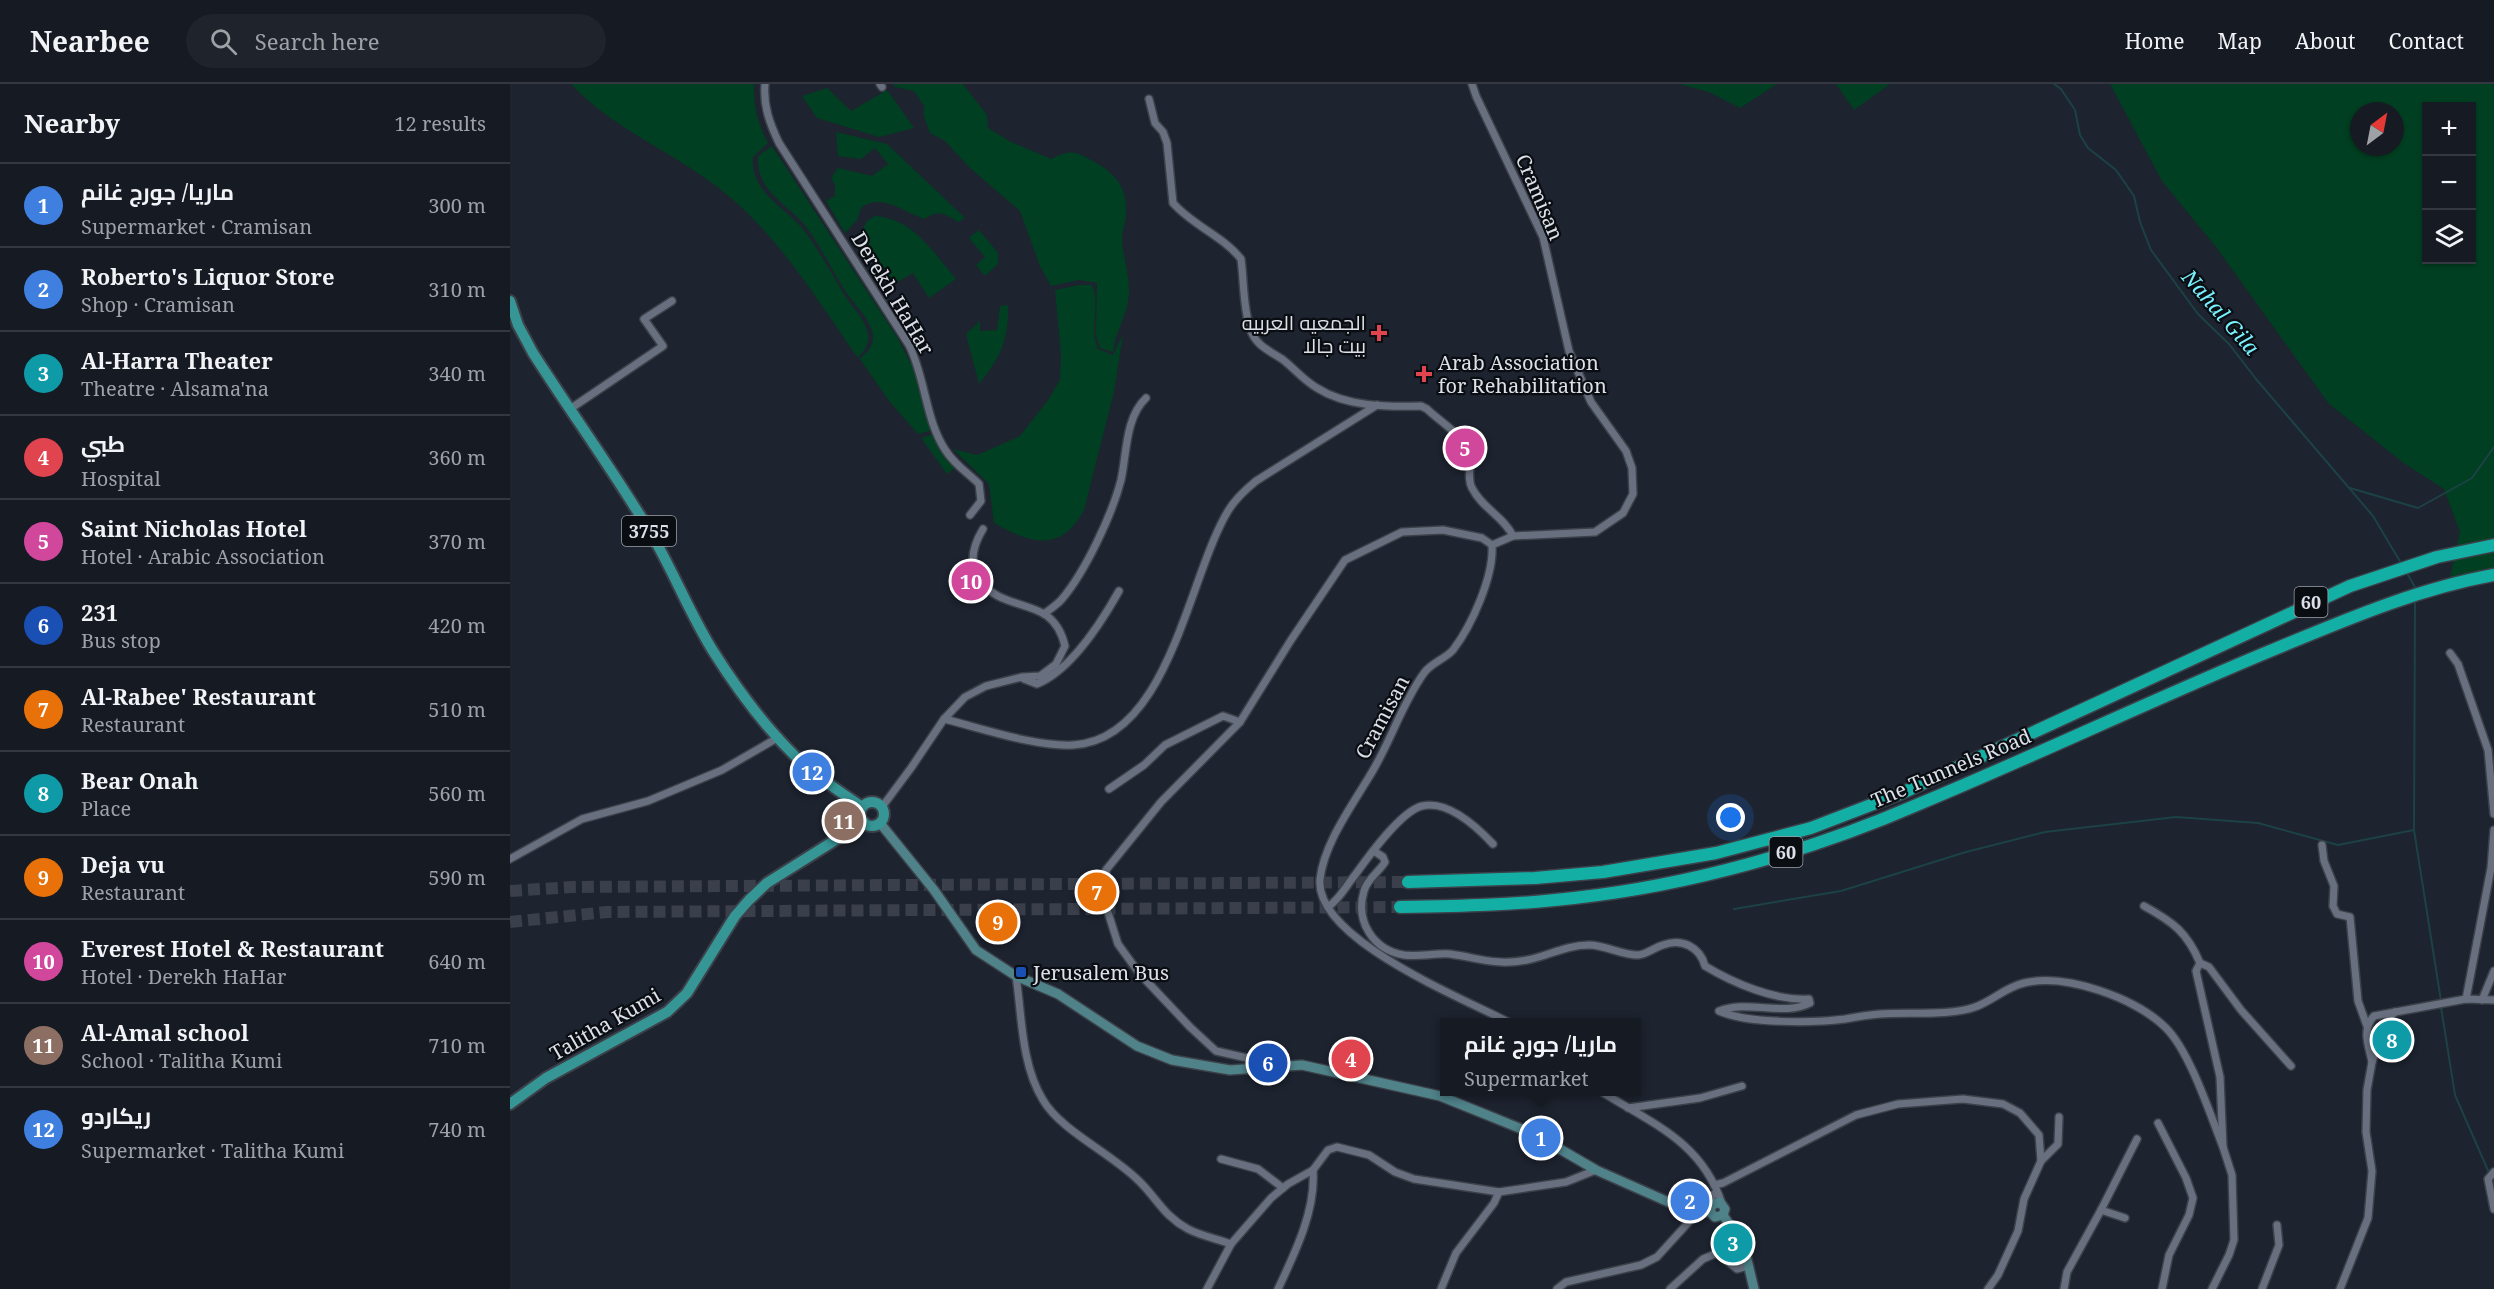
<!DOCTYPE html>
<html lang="en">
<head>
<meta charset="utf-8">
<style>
  :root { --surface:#161a23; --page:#1f232b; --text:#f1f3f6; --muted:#9ea1a6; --line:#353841; --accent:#ea580c }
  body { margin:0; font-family:"Noto Serif",Cairo,serif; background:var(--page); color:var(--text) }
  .controls { position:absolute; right:18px; top:18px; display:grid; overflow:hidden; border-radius:0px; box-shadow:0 2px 4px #0004 }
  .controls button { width:54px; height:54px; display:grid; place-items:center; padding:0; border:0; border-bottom:2px solid var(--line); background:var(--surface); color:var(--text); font:30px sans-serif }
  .compass { position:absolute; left:1840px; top:18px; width:54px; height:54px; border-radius:50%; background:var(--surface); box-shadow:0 2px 4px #0004; rotate:32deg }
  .you { position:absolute; left:1221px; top:734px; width:21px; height:21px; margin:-15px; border:4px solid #fff; border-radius:50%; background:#1a73e8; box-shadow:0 0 0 9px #1a73e833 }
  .badge { display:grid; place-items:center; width:39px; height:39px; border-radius:50%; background:var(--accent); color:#fff; font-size:20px; font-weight:700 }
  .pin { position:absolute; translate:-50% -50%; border:3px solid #fff; box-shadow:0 2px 6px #0006 }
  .popup { position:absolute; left:930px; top:934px; width:201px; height:78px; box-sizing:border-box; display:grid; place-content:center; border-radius:0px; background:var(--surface); filter:drop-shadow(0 2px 4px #0005); font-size:20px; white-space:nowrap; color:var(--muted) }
  .popup b { font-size:22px; color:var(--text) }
  .popup::after { content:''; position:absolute; left:50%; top:100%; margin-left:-12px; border:12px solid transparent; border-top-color:var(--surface) }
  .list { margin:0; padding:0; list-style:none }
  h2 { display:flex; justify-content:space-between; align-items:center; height:78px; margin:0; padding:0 24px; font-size:26px }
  h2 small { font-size:20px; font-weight:400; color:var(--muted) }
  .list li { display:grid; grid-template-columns:39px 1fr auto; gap:18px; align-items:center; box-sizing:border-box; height:84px; padding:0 24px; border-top:2px solid var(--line) }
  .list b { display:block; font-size:22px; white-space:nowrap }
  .list p { margin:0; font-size:20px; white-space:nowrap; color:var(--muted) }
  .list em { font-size:20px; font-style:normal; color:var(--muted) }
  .icon { flex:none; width:33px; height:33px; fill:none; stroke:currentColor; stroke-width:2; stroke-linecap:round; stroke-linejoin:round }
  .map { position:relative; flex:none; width:1984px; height:1205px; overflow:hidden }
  header { display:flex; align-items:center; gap:36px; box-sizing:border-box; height:84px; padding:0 30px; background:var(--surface); border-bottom:2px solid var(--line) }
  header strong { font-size:28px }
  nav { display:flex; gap:33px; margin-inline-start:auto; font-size:21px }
  .search { width:420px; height:54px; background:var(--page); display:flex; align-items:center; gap:15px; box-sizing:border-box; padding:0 21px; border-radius:33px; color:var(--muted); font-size:22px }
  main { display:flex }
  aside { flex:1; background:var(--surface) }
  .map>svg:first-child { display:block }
  .green { fill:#003f21; fill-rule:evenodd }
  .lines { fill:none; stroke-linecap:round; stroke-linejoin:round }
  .stream { stroke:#1c4246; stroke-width:2 }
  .highway-tunnel { stroke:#3a3f4b; stroke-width:12; stroke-dasharray:12 6; stroke-linecap:butt }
  .street-casing { stroke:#3b4049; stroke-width:10 }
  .secondary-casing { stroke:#3b4049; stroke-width:12 }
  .primary-casing { stroke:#3b4049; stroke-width:14 }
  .highway-casing { stroke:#3b4049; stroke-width:15 }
  .street { stroke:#686f7e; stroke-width:7 }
  .secondary { stroke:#4f8289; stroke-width:9 }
  .primary { stroke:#369595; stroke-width:10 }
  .highway { stroke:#14afa4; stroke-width:12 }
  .health-dot { fill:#e0444e; stroke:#0a0d12; stroke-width:2 }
  .transit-dot { fill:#1a4fb4; stroke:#0a0d12; stroke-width:2 }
  .labels { text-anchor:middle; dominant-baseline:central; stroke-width:4.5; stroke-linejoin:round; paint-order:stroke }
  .shield { fill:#0a0d12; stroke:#9da1a8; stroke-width:1.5 }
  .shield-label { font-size:18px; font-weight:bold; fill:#dce0e8 }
  .street-label { font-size:20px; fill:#dce0e8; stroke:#0a0d12 }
  .poi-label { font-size:20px; fill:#dce0e8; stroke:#0a0d12; text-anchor:start }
  .water-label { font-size:21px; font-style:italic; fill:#78f1fe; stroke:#0a0d12 }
</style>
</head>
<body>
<header>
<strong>Nearbee</strong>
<div class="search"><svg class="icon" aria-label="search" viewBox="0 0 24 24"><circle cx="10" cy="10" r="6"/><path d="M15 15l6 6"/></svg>Search here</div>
<nav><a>Home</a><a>Map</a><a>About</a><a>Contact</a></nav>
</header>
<main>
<aside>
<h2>Nearby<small>12 results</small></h2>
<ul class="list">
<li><span class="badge" style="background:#3f7fe0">1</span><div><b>ماريا/ جورج غانم</b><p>Supermarket · Cramisan</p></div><em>300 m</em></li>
<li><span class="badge" style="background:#3f7fe0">2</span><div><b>Roberto's Liquor Store</b><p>Shop · Cramisan</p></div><em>310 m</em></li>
<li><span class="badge" style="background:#0f9aa8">3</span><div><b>Al-Harra Theater</b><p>Theatre · Alsama'na</p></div><em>340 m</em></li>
<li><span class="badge" style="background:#e0444e">4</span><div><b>طبي</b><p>Hospital</p></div><em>360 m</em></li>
<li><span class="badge" style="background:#d1479c">5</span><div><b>Saint Nicholas Hotel</b><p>Hotel · Arabic Association</p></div><em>370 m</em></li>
<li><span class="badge" style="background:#1a4fb4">6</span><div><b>231</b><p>Bus stop</p></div><em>420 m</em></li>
<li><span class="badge" style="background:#e8710a">7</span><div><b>Al-Rabee' Restaurant</b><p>Restaurant</p></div><em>510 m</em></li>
<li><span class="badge" style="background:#0f9aa8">8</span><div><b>Bear Onah</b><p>Place</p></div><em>560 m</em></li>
<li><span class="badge" style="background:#e8710a">9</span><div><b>Deja vu</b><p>Restaurant</p></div><em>590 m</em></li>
<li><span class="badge" style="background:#d1479c">10</span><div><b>Everest Hotel &amp; Restaurant</b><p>Hotel · Derekh HaHar</p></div><em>640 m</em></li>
<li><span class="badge" style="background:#8d6e63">11</span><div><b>Al-Amal school</b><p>School · Talitha Kumi</p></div><em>710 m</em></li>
<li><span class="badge" style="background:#3f7fe0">12</span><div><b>ريكاردو</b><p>Supermarket · Talitha Kumi</p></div><em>740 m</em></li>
</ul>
</aside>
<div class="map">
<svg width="1984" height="1205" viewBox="0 0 1984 1205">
  <rect width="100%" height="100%" fill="#1d232f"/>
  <g class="green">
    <path d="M61,0H244C243,22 248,40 258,59L243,73C240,108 274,122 293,145C308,165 320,186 332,207C340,221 355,234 358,250C360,260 354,267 348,274C305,213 266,147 206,102C159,66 102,44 61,0Z"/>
    <path d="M383,0H453L477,31L478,44L499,57L541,75C560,65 566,67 583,77C607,90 618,105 616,132C615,140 612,148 612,155C613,174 620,192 619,210C618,230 605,248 603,268L590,264L586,251L587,199L569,196L541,202L530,182L510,127L460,84L435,57L420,49L414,33V22L404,7L385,3Z"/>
    <polygon points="1169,0 1267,0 1230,24 1199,8"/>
    <polygon points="1326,0 1380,0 1344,26"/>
    <path d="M1600,0H1984V487L1939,497L1950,448L1934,405L1895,380L1819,320L1706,163L1652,97ZM1916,22H1962V176H1916ZM1849,27H1885V63H1849Z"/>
    <polygon points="317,4 341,27 377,6 404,44 369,53 307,34 292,12"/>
    <path d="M326,48L377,60L455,134L448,138C434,129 428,126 414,135C394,128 370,108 351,124L347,136L335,149L316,117L325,112V101L321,94L328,84L362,92L378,80L365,64L351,75L328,72Z"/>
    <path d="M262,62L387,253L412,301L423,346L408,350L379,317L350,275C356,269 364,262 363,252C361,234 343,220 334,205C320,183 309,158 292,138C272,117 246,105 248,72Z"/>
    <path d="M365,132C404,135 423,168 446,195L419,214L403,189L384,200L351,148L357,137Z"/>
    <polygon points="469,146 488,169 488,180 475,192 466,181 475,173 459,154"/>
    <path d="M569,201H582C591,220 579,244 588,265L603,271L613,250L604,308L574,426C551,469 520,460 484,439L479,400L443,365L467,371L510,352L538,316L550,296L551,271L545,206Z"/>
    <path d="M498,221C499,255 491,273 469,300L456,250L470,237V247L487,246L490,222Z"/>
    <polygon points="423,350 445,384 437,390 411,354"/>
  </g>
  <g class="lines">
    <g class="stream">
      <polyline points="1544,0 1551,5 1565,26 1570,51 1578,64 1606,86 1624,112 1630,138 1641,166 1688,230 1719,260 1746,295 1863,432 1891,479"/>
      <polyline points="1840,404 1908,424 1962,394 1984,363"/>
      <polyline points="1897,489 1906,505"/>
      <polyline points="1905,517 1904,746 1931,917"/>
      <polyline points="1224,825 1331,807 1456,768 1535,748 1666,733 1748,739 1828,761 1904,746"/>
      <polyline points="1931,923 1945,1011 1984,1100"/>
    </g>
    <g class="highway-tunnel">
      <polyline points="0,807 63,803 219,802 898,798"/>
      <polyline points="0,838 97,828 890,823"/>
    </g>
    <g class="street-casing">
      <g id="street">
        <path d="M255,0C253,22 260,40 269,59L399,261C416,295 415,336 436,367C445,381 458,389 469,400L471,417L460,431"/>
        <polyline points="370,0 372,3"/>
        <path d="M962,0L966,12L1033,153L1059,267L1081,318L1116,367L1122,384L1123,410L1113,429L1085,448L1003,452L982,461C984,492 962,541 943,566C935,575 921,579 914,589C891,621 880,660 859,693C841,723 814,760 810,795C804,855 953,914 998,938"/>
        <path d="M639,15L645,39L653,48L657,59L663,119C682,141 713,152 731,175C734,197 733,223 740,244C745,261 758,266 772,275C784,284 793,296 807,304C837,323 877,323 911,322L917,325C928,336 955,353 959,367C963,379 956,393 962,404C972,424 994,433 1003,452"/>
        <polyline points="60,325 153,262 134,235 162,217"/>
        <path d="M534,530C540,525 547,521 552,515C575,488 602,431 611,396C617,369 615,334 636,314"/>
        <polyline points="1940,569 1948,580 1978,666 1984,730"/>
        <path d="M514,595L527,600C561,586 591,539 609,507"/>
        <path d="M434,635C471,644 525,663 563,661C659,656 678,493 718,427C725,415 735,406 746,397L867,321"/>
        <polyline points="599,705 634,681 655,661 713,632 730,638"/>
        <path d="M372,723L401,684L434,635L455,613L476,602L512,593L530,592L546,580L555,562C552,549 547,539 536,531C522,522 503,520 488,512C459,496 457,471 473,445"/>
        <polyline points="1812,761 1814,777 1824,802 1823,822 1827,830 1840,833 1848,917 1857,942"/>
        <path d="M864,767L873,773L875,778C869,788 857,795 854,807C845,837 863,866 894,871C909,873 925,869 940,870C969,874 986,882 1017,876C1038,872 1056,861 1079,861C1095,861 1111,871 1128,871C1136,871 1145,863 1153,861C1172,854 1190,863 1195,882C1223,899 1265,917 1299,915L1300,919C1273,933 1237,915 1209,927C1237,940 1304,939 1335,935C1346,933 1358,931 1370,930C1397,928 1441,932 1465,923C1482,917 1496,903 1514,899C1556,889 1626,914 1656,944C1680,968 1700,1030 1713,1063"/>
        <polyline points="0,775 72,735 138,717 212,686 269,653"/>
        <path d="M1634,822C1663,838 1677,848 1690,879L1686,887L1710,993L1713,1063L1722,1091L1724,1156L1719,1171L1702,1205"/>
        <path d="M818,823C830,815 836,802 845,791C858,773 891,727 912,722C938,716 967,743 983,760"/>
        <polyline points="1690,879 1699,883 1731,926 1781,982"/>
        <path d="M506,892C512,932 511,980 533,1016C551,1047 603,1070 630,1098C648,1116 654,1132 678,1145C691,1152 708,1155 721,1160"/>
        <polyline points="1956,915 1981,784 1984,746"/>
        <polyline points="1972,916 1984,887"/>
        <path d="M1862,978C1859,962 1851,946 1864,932L1956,915L1984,916"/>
        <polyline points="768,981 706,967 680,943 629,889 608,860 596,822 596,786 651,718 730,638 781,556 835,476 892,448 933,446 972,454 982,461"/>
        <path d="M1092,1008C1143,1040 1192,1058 1212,1120"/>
        <polyline points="1118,1024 1190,1014 1232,1002"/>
        <polyline points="1648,1039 1676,1094 1683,1114 1679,1131 1659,1171 1652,1205"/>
        <polyline points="711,1075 748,1085 773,1104"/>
        <polyline points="1531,1077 1548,1060 1549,1033"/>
        <polyline points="1984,1088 1978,1095 1984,1125"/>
        <polyline points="1204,1101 1213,1099 1346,1031 1388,1020 1453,1015 1493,1020 1510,1029 1529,1051 1531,1077 1514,1115 1508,1147 1488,1191 1478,1205"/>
        <polyline points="1188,1126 1198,1120 1204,1110"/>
        <polyline points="1591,1126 1615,1134"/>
        <polyline points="697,1205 721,1160 761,1114 778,1100 803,1086 818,1066 827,1063 859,1071 885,1088 904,1095 989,1108 1056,1098 1086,1086"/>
        <path d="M768,1205C785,1169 806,1126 803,1086"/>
        <polyline points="931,1205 946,1169 984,1119 989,1108"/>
        <polyline points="1047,1205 1056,1198 1131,1181 1147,1173 1178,1139 1184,1126"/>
        <polyline points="1160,1205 1193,1175 1207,1169 1227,1185 1238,1182"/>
        <polyline points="1554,1205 1557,1188 1591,1126 1627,1055"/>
        <polyline points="1752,1205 1769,1161 1767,1141"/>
        <polyline points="1830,1205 1858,1134 1862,1087 1856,1048 1857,1006 1862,978 1872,949 1877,936 1885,928"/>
      </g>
    </g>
    <g class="secondary-casing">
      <g id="secondary">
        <polyline points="370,739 424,806 466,866 506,892 548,910 627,962 662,976 720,986 792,981 930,1012 1024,1050 1086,1086 1172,1124 1200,1128 1205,1133 1213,1131"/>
        <polyline points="1200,1128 1202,1121 1210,1118 1215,1125 1213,1131"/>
        <polyline points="1213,1131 1234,1163 1244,1205"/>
      </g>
    </g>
    <g class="primary-casing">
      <g id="primary">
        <path d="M0,217L8,241L23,269C62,330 105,389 142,451C164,489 180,530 203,567C227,605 255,643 287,674C306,693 331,708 352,723"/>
        <circle cx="362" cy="730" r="12"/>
        <polyline points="0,1020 36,994 157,928 177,909 225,832 239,816 257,799 354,738"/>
      </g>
    </g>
    <g class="highway-casing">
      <g id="highway">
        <polyline points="898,798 1025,794 1093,788 1206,769 1301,744 1392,709 1840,502 1927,473 1984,461"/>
        <path d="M890,823C948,822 1006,821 1064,814C1181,801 1301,767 1409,720C1527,671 1642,616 1760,567C1833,537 1906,505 1984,491"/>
      </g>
    </g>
    <use href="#street" class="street"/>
    <use href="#secondary" class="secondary"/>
    <use href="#primary" class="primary"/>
    <use href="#highway" class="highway"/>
  </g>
  <g class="health-dot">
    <path d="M866 240h6v6h6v6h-6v6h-6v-6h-6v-6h6z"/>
    <path d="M911 281h6v6h6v6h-6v6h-6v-6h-6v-6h6z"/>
  </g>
  <rect class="transit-dot" x="505" y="882" width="12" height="12" rx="3"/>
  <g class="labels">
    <g class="shield">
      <rect x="112" y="432" width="54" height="30" rx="4.5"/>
      <rect x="1784.5" y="503" width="33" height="30" rx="4.5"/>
      <rect x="1259.5" y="753" width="33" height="30" rx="4.5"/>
    </g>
    <g class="shield-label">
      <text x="139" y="447">3755</text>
      <text x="1801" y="518">60</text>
      <text x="1276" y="768">60</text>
    </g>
    <g class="street-label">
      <text transform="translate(1030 113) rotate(67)">Cramisan</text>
      <text transform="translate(383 209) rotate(59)">Derekh HaHar</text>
      <text transform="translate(872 633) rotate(-62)">Cramisan</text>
      <text transform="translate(1441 684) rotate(-23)">The Tunnels Road</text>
      <text transform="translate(95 940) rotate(-30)">Talitha Kumi</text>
    </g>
    <g class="poi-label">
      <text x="856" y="238" text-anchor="end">الجمعيه العربيه<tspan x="856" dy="23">بيت جالا</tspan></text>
      <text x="928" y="278">Arab Association<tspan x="928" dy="23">for Rehabilitation</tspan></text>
      <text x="523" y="888">Jerusalem Bus</text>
    </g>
    <g class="water-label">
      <text transform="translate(1711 228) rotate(49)">Nahal Gila</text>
    </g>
  </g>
</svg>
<div class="controls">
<button>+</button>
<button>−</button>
<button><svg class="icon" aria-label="layers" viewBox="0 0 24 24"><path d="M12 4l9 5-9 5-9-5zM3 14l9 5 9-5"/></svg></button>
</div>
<svg class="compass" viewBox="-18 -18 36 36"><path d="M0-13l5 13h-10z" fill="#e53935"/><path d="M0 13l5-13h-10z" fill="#9ea1a6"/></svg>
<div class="you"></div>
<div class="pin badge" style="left:1031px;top:1054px;background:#3f7fe0">1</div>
<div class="popup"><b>ماريا/ جورج غانم</b>Supermarket</div>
<div class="pin badge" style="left:1180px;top:1117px;background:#3f7fe0">2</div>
<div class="pin badge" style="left:1223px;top:1159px;background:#0f9aa8">3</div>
<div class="pin badge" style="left:841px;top:975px;background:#e0444e">4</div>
<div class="pin badge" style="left:955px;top:364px;background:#d1479c">5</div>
<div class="pin badge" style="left:758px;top:979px;background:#1a4fb4">6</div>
<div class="pin badge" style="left:587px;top:808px;background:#e8710a">7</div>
<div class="pin badge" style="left:1882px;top:956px;background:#0f9aa8">8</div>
<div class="pin badge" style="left:488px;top:838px;background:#e8710a">9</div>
<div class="pin badge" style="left:461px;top:497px;background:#d1479c">10</div>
<div class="pin badge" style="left:334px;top:737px;background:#8d6e63">11</div>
<div class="pin badge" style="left:302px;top:688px;background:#3f7fe0">12</div>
</div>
</main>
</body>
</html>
